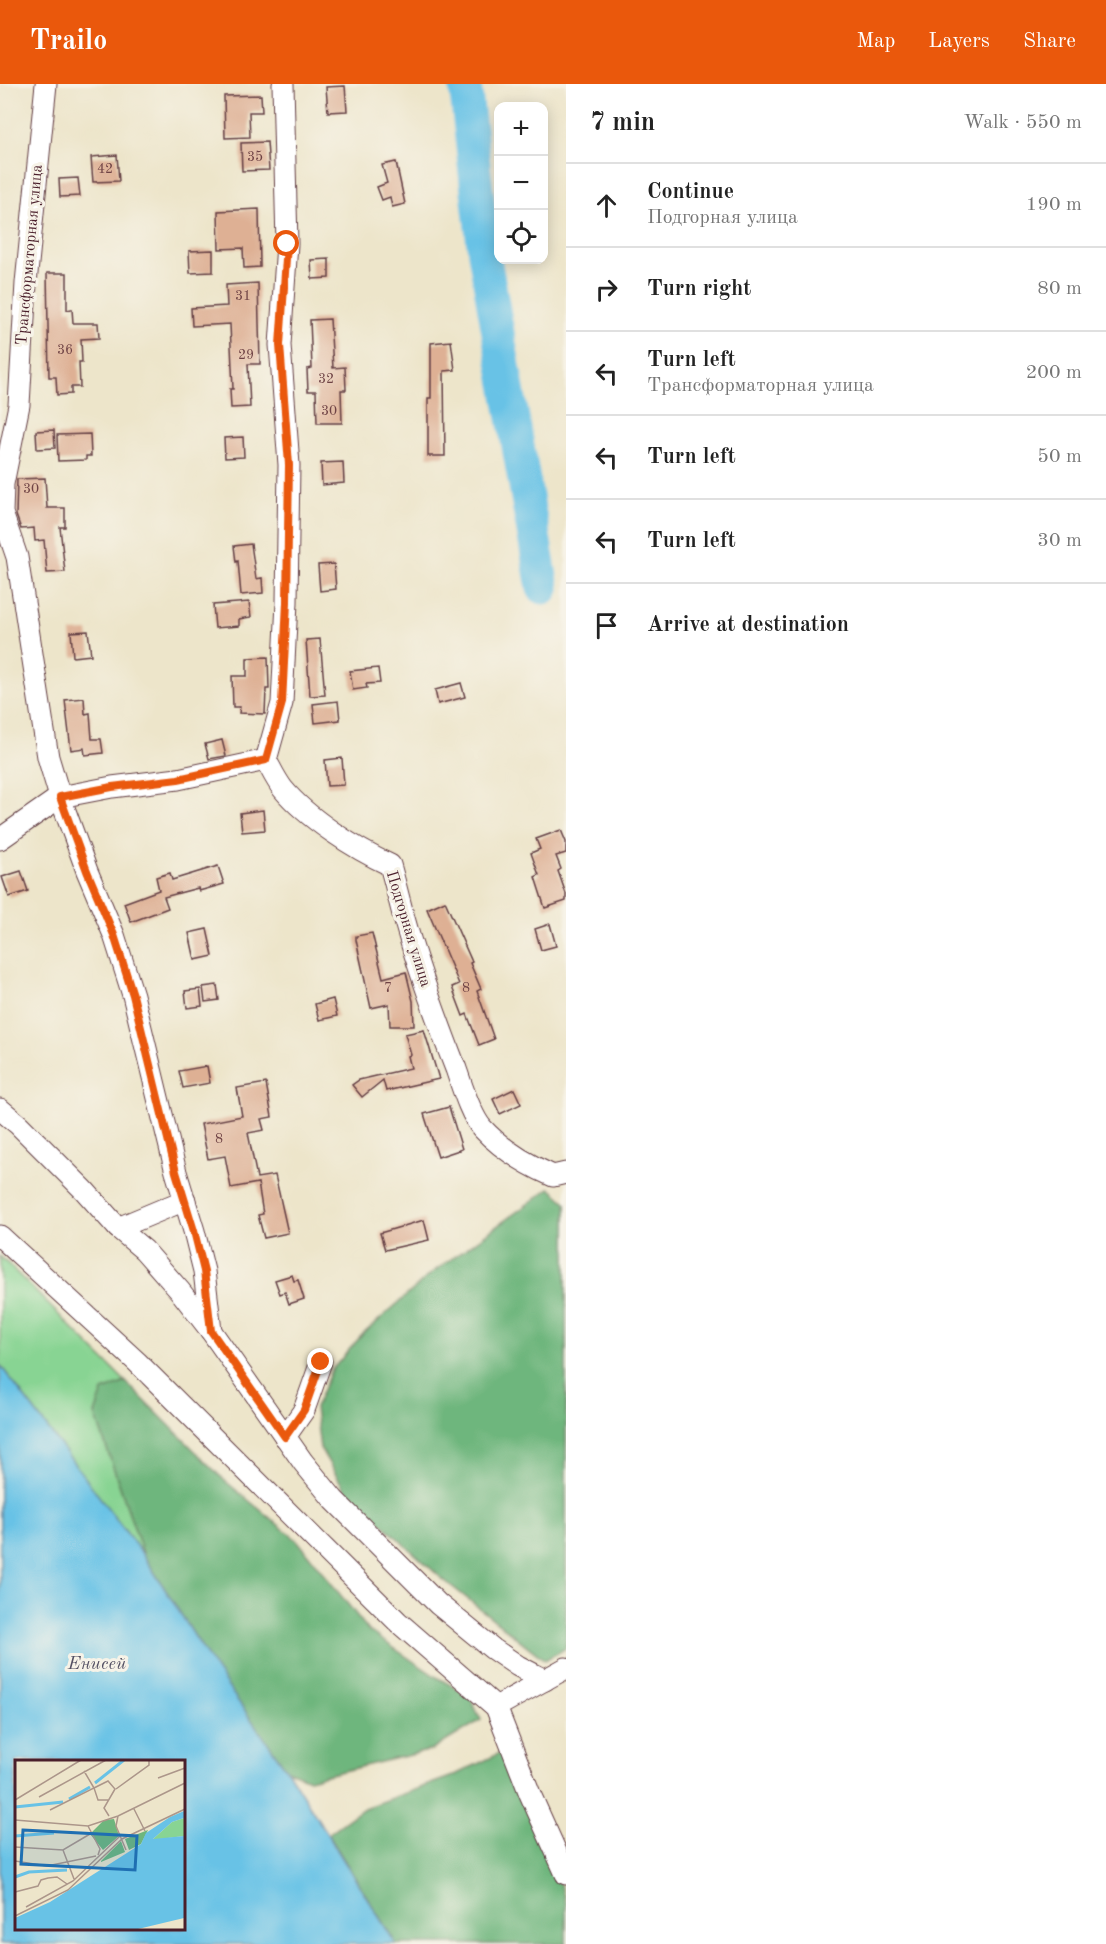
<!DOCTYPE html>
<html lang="en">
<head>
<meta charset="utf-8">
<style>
  :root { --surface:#fff; --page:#f2f2f2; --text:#222; --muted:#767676; --line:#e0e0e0; --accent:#ea580c }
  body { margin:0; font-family:"Old Standard TT",serif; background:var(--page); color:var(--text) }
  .controls { position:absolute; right:18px; top:18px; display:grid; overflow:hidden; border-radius:12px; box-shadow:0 3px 15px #0003 }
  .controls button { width:54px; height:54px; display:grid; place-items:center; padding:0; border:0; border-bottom:2px solid var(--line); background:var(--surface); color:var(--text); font:30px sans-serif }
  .stop { position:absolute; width:18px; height:18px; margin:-14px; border:4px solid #ea580c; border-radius:50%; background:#fff }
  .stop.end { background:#ea580c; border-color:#fff; box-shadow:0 2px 6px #0008 }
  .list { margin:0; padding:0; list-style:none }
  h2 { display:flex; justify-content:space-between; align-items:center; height:78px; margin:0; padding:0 24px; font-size:26px }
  h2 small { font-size:20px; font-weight:400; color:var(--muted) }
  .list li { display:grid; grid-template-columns:39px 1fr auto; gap:18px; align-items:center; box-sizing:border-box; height:84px; padding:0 24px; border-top:2px solid var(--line) }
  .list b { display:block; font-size:22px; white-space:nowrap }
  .list p { margin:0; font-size:20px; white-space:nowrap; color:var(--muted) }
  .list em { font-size:20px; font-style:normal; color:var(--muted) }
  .icon { flex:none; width:33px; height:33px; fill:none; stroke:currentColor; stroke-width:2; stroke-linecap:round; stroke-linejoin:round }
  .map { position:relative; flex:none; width:566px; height:1860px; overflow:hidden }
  header { display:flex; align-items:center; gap:36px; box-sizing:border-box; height:84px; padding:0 30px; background:var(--accent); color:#fff }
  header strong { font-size:28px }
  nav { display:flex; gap:33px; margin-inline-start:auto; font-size:21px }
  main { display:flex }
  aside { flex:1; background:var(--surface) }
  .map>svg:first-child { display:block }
  .green { fill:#88d493; stroke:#697a5f; stroke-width:1.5 }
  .forest { fill:#6eb67d; stroke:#5c6a54; stroke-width:1.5 }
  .water { fill:#68c2e6; stroke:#597088; stroke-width:1.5; fill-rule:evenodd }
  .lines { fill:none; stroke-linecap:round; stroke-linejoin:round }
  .river { stroke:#68c2e6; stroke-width:33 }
  .building { fill:#deb094 }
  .minor-casing { stroke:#623d43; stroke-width:23 }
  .minor { stroke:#fff; stroke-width:21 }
  .route { stroke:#ea580c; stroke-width:8 }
  .labels { text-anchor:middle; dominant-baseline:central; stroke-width:6; stroke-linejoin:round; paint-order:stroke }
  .number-label { font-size:14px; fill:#6f4345 }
  .street-label { font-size:16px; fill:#4a1f2b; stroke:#f7f3e8 }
  .water-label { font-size:18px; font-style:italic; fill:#535063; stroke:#f7f3e8 }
  .inset-river { fill:none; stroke:#68c2e6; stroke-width:3 }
  .inset-road { fill:none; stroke:#ac968a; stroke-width:1.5 }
  .view { fill:#1f6fb2; fill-opacity:0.15; stroke:#1f6fb2; stroke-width:3 }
  .inset-edge { fill:none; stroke:#4a1f2b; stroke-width:3 }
</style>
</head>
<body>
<header>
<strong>Trailo</strong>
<nav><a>Map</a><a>Layers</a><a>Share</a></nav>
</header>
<main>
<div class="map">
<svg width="566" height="1860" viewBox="0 0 566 1860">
  <rect width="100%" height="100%" fill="#f7f3e8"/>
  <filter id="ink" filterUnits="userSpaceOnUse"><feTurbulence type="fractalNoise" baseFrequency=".0167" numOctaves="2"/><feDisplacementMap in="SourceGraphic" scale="12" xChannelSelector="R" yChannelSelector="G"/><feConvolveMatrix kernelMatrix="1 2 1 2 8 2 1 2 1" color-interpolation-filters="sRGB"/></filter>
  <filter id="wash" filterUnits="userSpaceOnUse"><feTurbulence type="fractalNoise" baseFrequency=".008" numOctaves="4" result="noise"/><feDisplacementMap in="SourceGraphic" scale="24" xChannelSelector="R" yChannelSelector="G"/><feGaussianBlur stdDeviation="1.35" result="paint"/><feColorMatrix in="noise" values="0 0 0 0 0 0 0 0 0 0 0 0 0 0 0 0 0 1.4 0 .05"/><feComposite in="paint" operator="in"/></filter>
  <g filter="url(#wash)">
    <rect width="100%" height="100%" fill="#ede5ca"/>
    <polygon class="green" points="0,1172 126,1298 104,1307 95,1330 144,1472 0,1281"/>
    <g class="forest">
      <polygon points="550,1104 566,1118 566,1564 545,1576 440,1493 345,1406 320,1364 315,1324 331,1287 361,1252 433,1188"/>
      <polygon points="126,1298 224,1396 298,1457 369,1547 438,1594 469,1611 481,1636 432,1666 309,1695 287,1686 216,1586 144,1472 95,1330 103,1307"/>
      <polygon points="502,1668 562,1805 566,1820 566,1860 396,1860 328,1750 364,1724 453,1692"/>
    </g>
    <path class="water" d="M0,1281L144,1472L216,1586L287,1686L396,1860H0ZM16,1677H183V1844H16Z"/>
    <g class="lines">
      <polyline class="river" points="465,0 484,169 543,504"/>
    </g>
    <g id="blocks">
      <g class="building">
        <polygon points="345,2 347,27 328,28 326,3"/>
        <polygon points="261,11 262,28 249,28 250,53 225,54 224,12"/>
        <polygon points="267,58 269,86 242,87 241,59"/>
        <polygon points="117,71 119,97 93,98 91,73"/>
        <polygon points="396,78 405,120 392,123 390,113 382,116 377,103 387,99 382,81"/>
        <polygon points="78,94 80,112 60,113 59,95"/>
        <polygon points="259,125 260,183 244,184 243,164 219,165 218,127"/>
        <polygon points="213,166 213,188 190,189 189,167"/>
        <polygon points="329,175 329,194 312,195 311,176"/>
        <polygon points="47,189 67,189 67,226 72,225 73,239 98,239 99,254 81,255 82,278 79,278 80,303 71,303 71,310 57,311 56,293 49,293"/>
        <polygon points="258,199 260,280 248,280 250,323 231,324 230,305 233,305 230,240 192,242 191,224 227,222 226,201"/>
        <polygon points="330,235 333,284 345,283 346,306 341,306 342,339 317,339 316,307 308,307 307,285 312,284 310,236"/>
        <polygon points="451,257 455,286 444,287 445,372 428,372 428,314 431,314 431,259"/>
        <polygon points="54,346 55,364 37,365 36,347"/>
        <polygon points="90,350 91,372 86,372 86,376 58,377 57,351"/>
        <polygon points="243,353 244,373 225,374 224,354"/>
        <polygon points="343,378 344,399 322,401 321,379"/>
        <polygon points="45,394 47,424 65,424 65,443 60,443 65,488 47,489 44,456 35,457 34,444 21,445 16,431 17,395"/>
        <polygon points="251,460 256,495 262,494 263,509 241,511 238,477 236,478 234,462"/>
        <polygon points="334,480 336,505 320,507 318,481"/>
        <polygon points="249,518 251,533 239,535 239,542 215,544 213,521"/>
        <polygon points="88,547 91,571 73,573 71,548"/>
        <polygon points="320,555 325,611 310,612 306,556"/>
        <polygon points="268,573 269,605 266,605 265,630 239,629 240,623 233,623 232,592 247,592 247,574"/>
        <polygon points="378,584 380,599 366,600 367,604 353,606 350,587"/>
        <polygon points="461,599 465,613 438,620 435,606"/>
        <polygon points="84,614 85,630 90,629 92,655 101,655 103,669 85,671 84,664 71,666 65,616"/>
        <polygon points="338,617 340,636 315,639 313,620"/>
        <polygon points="222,656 226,672 209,675 205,660"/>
        <polygon points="342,674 344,701 327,702 325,676"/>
        <polygon points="263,726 265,746 242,748 240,729"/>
        <polygon points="561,746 566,758 566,769 556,772 561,785 558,787 566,810 566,817 545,824 535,793 539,791 531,769 540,765 536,755"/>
        <polygon points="218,782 224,800 199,807 198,804 164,813 168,824 131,838 124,819 159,806 156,793 170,789 172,796"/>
        <polygon points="21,787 28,807 9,813 2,793"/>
        <polygon points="445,817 472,878 470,879 481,905 477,907 494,955 479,961 467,930 463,932 452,903 459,900 427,825"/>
        <polygon points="550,840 556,862 541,866 535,845"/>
        <polygon points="207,845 213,872 195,876 189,849"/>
        <polygon points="372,849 383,894 406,888 413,917 414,942 390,942 389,920 371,924 356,856 356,852"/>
        <polygon points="217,901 219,916 205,918 203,903"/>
        <polygon points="200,905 202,922 187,924 185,907"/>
        <polygon points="333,915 337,932 319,936 315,920"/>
        <polygon points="424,946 439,995 386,1007 383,996 362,1013 352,1001 359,996 411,984 408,972 411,971 405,950"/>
        <polygon points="207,982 210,999 183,1004 179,987"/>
        <polygon points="266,999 272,1033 261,1035 264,1046 248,1049 257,1094 275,1091 288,1149 264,1154 258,1131 263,1130 258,1099 231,1104 225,1072 208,1075 201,1040 242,1032 237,1004"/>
        <polygon points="514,1005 521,1020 500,1030 493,1015"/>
        <polygon points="449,1023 462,1065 438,1073 424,1030"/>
        <polygon points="424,1136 429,1156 385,1166 380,1149"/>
        <polygon points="292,1191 294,1197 298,1196 304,1215 289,1220 285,1208 280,1210 275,1196"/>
      </g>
    </g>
  </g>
  <g filter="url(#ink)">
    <use href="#blocks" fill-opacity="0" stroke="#623d43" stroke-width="1.5"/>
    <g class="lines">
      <g class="minor-casing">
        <g id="minor">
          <polyline points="46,0 26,199 19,321 3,400 2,429 17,473 48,673 60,713 87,787 114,851 133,911 176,1088 194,1147 204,1187 211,1247"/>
          <path d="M283,0L287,160L280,261L289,381L287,518L282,619L266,676C271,685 276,696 283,705C307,734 355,765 390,781C395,798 399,816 404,834C418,885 437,936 456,985C462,1002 470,1030 482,1044C502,1066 526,1080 553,1092L566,1089"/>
          <polyline points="0,755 60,713 112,703 178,695 266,676"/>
          <polyline points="0,1025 19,1041 84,1106 118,1144 144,1166 180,1207 211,1247 303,1378 334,1416 438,1520 493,1565 518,1582 545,1596"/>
          <polyline points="118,1144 185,1116"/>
          <polyline points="0,1152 137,1278 398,1538 496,1623 530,1710 566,1790"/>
          <polyline points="285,1353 304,1326 321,1278"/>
          <polyline points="496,1623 566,1584"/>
        </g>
      </g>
      <use href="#minor" class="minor"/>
    </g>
  </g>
  <g class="lines" filter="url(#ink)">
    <polyline class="route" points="287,160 280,261 289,381 287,518 282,619 266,676 178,695 112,703 60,713 87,787 114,851 133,911 176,1088 194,1147 204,1187 211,1247 285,1353 304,1326 321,1278"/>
  </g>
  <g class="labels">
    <g class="number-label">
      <text x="255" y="73">35</text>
      <text x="105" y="85">42</text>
      <text x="243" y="212">31</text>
      <text x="65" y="266">36</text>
      <text x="246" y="271">29</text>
      <text x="326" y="295">32</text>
      <text x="329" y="327">30</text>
      <text x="31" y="405">30</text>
      <text x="388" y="904">7</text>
      <text x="466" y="904">8</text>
      <text x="219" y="1055">8</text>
    </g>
    <g class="street-label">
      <text transform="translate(30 171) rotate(-85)">Трансформаторная улица</text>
      <text transform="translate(408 845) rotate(73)">Подгорная улица</text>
    </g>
    <g class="water-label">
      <text x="97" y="1580">Енисей</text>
    </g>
  </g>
  <g transform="translate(15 1676)">
    <rect width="170" height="170" fill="#ede5ca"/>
    <path d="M169,58V76L137,80L157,62Z" fill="#88d493"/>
    <path d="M99,59L104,76L88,90L75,74L89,60ZM133,70L126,84L114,90L110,79ZM106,81L110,92L86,102V101Z" fill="#6eb67d"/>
    <path d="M169,51V58L157,62L138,79L169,76V158L123,169H0V158L35,142L126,84L131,73L155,57Z" fill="#68c2e6"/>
    <path class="inset-river" d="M80,23L109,0M54,39L75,27M0,47L48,42M0,76L39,73M0,117L14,112L52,110"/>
    <path class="inset-road" d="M143,18L170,8M101,29L134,5V0M24,37L91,0M0,40L66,0M93,40H83L79,28L93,21L100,29L89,48L94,56M119,49L130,71M35,50L79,28L69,11M103,56L101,66L111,90M0,60L73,66L103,56L170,23M73,66L85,89L83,95M0,87L48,90L75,74M48,90L59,119M0,101L32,106L81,96M0,132L23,126L26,120L33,118L42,117L52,124M11,147L58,121L105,76M0,156L53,130L107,79L170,49"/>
    <path class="view" d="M8,70L122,76L120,110L6,104Z"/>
    <rect width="170" height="170" class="inset-edge"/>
  </g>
</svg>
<div class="controls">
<button>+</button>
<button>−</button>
<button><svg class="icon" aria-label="locate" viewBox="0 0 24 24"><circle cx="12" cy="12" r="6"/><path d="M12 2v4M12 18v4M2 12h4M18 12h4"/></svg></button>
</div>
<div class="stop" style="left:287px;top:160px"></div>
<div class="stop end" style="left:321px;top:1278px"></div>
</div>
<aside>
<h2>7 min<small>Walk · 550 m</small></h2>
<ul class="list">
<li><svg class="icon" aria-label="ahead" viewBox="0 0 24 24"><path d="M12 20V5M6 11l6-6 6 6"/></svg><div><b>Continue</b><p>Подгорная улица</p></div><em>190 m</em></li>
<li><svg class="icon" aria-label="right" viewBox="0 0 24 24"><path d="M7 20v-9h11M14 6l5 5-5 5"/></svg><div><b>Turn right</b></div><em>80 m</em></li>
<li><svg class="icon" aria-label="left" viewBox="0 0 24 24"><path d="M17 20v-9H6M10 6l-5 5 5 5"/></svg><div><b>Turn left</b><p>Трансформаторная улица</p></div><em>200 m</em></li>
<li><svg class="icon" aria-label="left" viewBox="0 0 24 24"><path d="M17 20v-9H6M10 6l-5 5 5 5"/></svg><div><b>Turn left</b></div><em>50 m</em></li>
<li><svg class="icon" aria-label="left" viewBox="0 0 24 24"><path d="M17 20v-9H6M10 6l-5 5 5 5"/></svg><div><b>Turn left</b></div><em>30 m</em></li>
<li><svg class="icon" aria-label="arrive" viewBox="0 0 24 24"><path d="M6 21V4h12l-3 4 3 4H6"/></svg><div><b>Arrive at destination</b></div></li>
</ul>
</aside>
</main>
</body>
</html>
